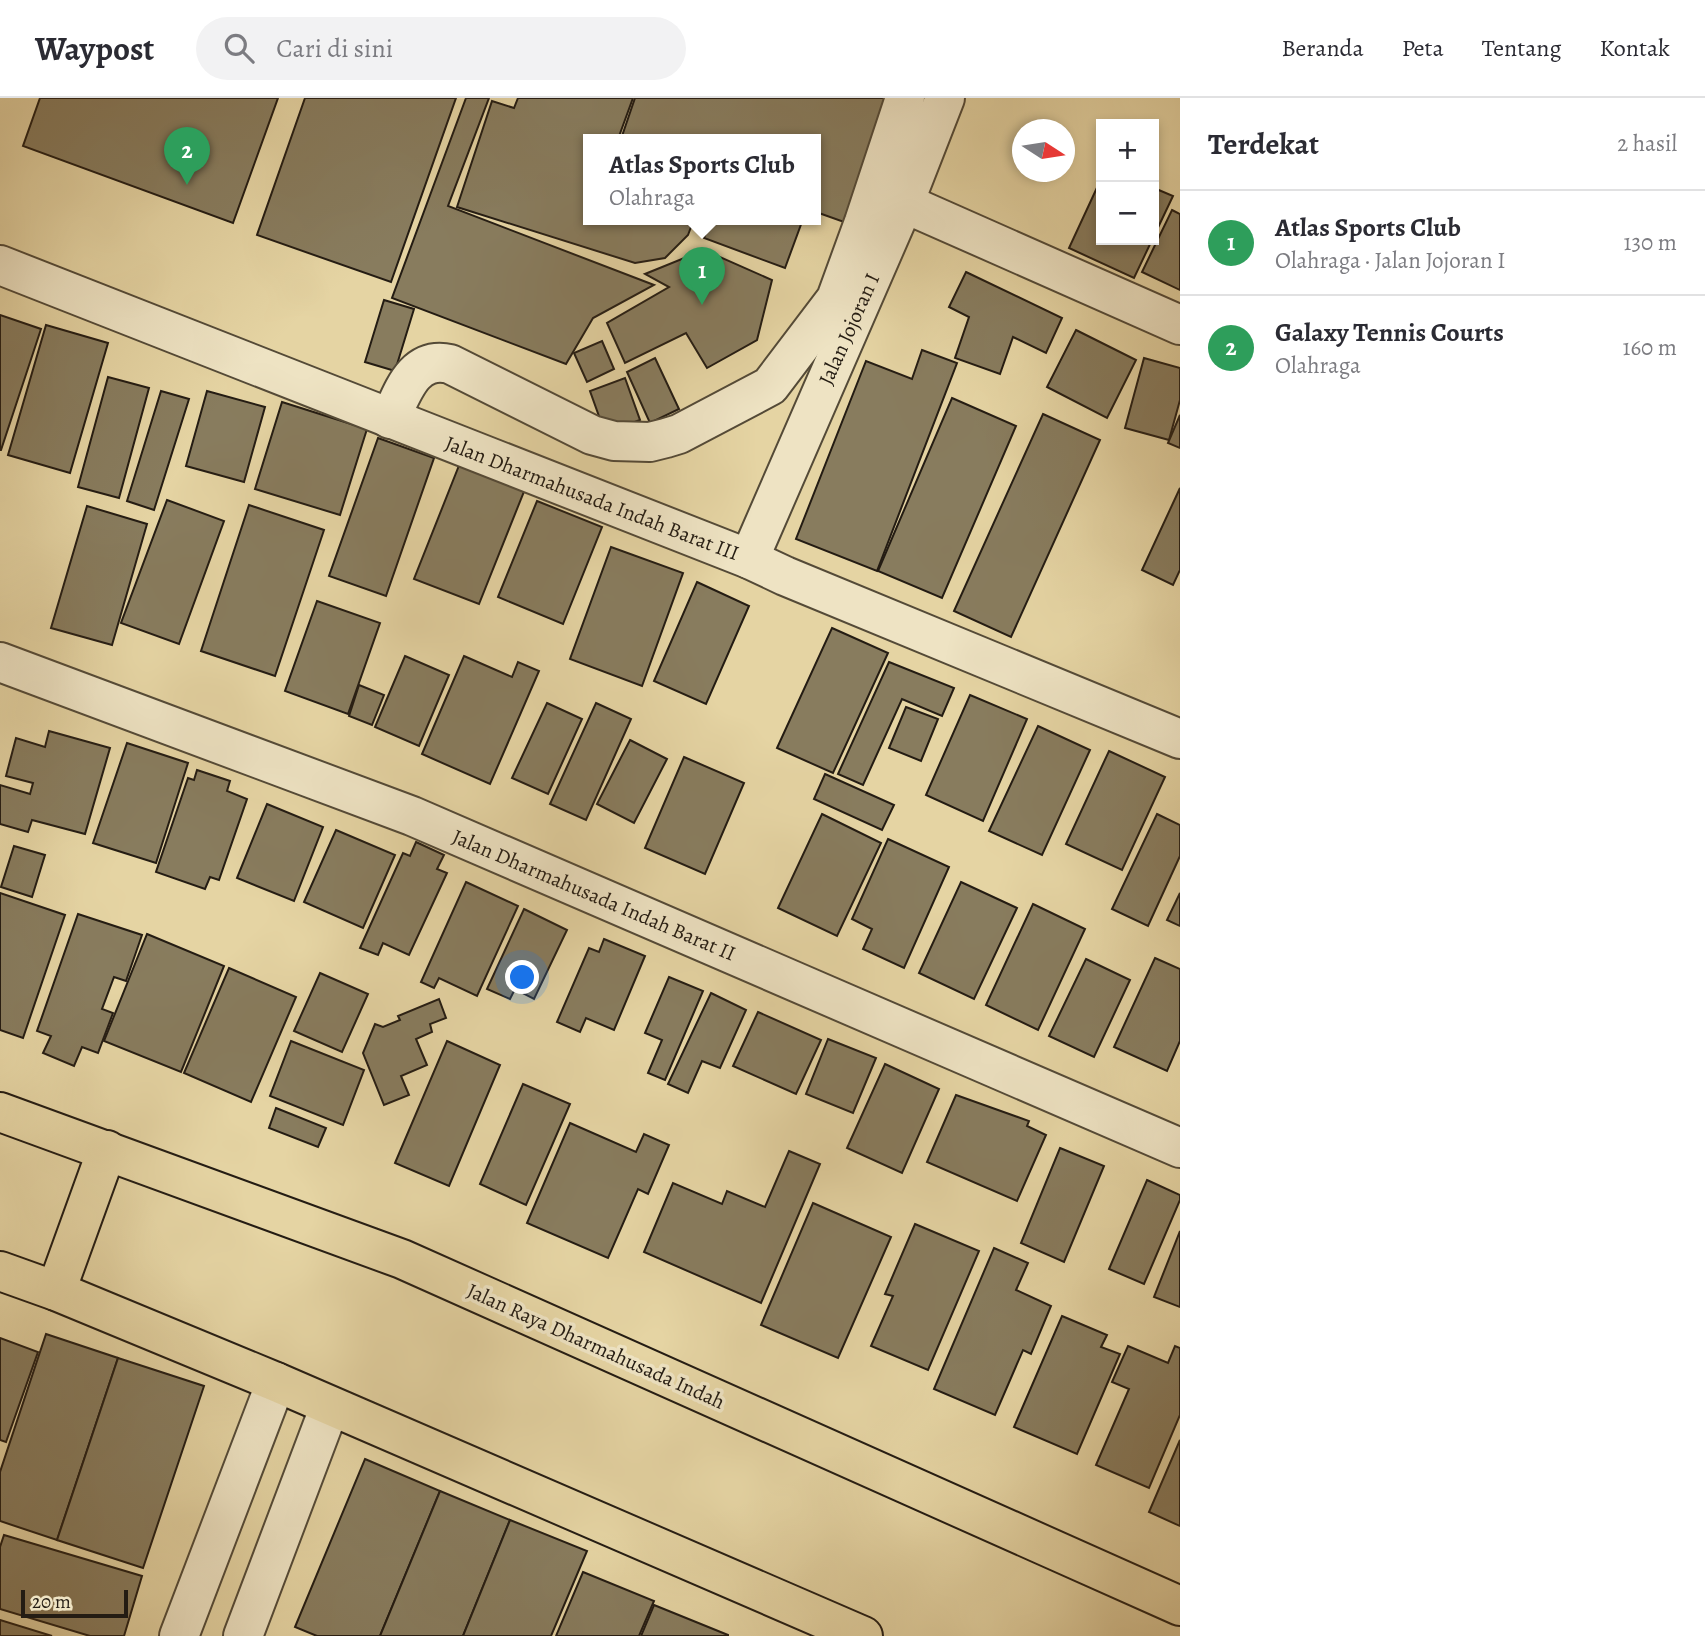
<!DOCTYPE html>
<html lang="id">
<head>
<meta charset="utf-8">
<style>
  :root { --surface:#fff; --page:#f2f2f3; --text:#2b2b33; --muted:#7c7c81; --line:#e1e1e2; --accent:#0f766e }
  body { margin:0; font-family:Alegreya,serif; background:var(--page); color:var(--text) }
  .controls { position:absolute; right:21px; top:21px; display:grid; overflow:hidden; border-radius:0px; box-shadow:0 4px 10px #0003 }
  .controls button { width:63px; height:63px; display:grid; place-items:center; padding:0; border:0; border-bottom:2px solid var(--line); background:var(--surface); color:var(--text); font:35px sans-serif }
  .compass { position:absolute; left:1012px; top:21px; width:63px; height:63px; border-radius:50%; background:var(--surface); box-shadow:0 4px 10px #0003; rotate:102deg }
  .scale { position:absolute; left:21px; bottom:18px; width:107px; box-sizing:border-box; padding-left:7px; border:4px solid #241c13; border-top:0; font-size:19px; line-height:24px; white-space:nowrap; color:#241c13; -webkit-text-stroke:5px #eee3c3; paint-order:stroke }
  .you { position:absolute; left:523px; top:880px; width:24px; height:24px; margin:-18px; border:5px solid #fff; border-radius:50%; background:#1a73e8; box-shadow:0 0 0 10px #1a73e833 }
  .badge { display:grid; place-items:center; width:46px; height:46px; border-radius:50%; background:var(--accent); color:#fff; font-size:23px; font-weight:700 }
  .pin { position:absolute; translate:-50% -58px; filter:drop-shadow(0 2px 4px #0008) }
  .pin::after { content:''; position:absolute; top:37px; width:24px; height:21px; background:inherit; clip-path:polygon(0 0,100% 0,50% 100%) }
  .popup { position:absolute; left:583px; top:36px; width:238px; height:91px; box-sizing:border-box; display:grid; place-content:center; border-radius:0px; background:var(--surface); filter:drop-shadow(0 2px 5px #0005); font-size:23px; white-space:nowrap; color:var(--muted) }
  .popup b { font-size:26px; color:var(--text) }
  .popup::after { content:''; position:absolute; left:50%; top:100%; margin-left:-14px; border:14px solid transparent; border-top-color:var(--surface) }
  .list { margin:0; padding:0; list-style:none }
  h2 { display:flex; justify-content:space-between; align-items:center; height:91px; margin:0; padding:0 28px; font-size:30px }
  h2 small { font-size:23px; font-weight:400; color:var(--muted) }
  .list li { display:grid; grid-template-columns:46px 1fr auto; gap:21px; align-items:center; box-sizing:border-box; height:105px; padding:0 28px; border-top:2px solid var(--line) }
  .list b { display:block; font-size:26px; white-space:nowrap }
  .list p { margin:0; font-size:23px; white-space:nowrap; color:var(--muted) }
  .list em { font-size:23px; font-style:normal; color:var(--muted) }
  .icon { flex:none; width:38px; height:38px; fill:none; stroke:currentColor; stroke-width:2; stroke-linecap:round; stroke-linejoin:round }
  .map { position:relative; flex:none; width:1180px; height:1538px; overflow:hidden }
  header { display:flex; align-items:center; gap:42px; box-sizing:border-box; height:98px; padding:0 35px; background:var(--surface); border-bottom:2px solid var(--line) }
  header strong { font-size:33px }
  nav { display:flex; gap:38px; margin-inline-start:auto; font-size:24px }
  .search { width:490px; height:63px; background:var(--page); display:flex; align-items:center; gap:18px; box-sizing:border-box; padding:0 24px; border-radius:38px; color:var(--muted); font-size:26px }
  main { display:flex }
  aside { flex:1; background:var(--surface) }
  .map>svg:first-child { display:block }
  .building { fill:#887c5e; stroke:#241c13; stroke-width:2 }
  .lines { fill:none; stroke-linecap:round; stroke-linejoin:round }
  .minor-casing { stroke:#544a37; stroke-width:42 }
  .major-casing { stroke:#241c13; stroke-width:42 }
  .minor { stroke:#eee3c3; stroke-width:38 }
  .major { stroke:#e5d4a3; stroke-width:38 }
  .labels { text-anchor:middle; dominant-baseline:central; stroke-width:7; stroke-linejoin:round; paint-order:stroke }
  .street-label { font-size:21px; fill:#241c13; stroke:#eee3c3 }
</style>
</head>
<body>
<header>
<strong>Waypost</strong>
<div class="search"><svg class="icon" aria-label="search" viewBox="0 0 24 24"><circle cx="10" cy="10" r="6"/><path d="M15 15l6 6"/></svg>Cari di sini</div>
<nav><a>Beranda</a><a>Peta</a><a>Tentang</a><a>Kontak</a></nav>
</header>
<main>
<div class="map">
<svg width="1180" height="1538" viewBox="0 0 1180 1538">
  <rect width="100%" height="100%" fill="#e5d4a3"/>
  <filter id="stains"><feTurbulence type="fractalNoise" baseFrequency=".00286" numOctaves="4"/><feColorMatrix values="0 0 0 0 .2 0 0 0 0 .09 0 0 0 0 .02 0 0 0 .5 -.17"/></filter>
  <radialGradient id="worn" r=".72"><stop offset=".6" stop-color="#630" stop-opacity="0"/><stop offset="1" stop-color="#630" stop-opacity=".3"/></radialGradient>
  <g class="building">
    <polygon points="40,0 278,0 233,125 23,48"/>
    <polygon points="305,0 456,0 391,184 257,137"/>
    <polygon points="466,0 489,0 448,108 654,187 593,220 566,266 392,200"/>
    <polygon points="518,0 633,0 618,41 588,41 588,121 694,121 688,137 665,160 635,165 457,109 492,3 514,10"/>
    <polygon points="635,0 886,0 844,124 816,114 816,41 621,41"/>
    <polygon points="1101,81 1101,142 1152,142 1134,180 1069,150"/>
    <polygon points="1154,90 1173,98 1154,138"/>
    <polygon points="1172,112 1180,116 1180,192 1142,174"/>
    <polygon points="711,121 803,121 785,170 704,140"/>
    <polygon points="704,152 772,182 757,242 707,270 686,235 625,265 607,225 669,189 645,176"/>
    <polygon points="966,174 1062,220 1046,255 1013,239 1000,276 955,260 969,219 949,209"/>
    <polygon points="384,202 414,211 395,273 365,264"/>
    <polygon points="0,217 41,231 1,352 0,352"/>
    <polygon points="46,227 108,245 70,375 8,357"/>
    <polygon points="1076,232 1136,262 1107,320 1047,289"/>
    <polygon points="602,243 614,271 587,284 574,255"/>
    <polygon points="922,252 957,265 877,473 796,441 866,263 912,281"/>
    <polygon points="655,260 679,311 650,325 627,274"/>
    <polygon points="1144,260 1180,270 1180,302 1169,342 1125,330"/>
    <polygon points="108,279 149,290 119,400 78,389"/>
    <polygon points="625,280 640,322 605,335 590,293"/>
    <polygon points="161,293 189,301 154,412 127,403"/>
    <polygon points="207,293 265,309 244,384 186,368"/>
    <polygon points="952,300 1016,328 942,500 878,473"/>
    <polygon points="282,304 367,331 340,417 255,391"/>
    <polygon points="1043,316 1100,342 1011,539 954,513"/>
    <polygon points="1180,317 1180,350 1168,345"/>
    <polygon points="378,340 434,360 386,498 329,478"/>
    <polygon points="460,365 525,391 479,506 414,481"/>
    <polygon points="1180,390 1180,472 1173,487 1142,472"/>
    <polygon points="167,402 224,423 179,546 121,525"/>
    <polygon points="537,403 602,429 563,526 498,499"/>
    <polygon points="249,407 324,432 275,578 201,553"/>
    <polygon points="87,408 147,426 112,547 51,530"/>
    <polygon points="611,449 683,475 642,588 570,561"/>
    <polygon points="697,484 749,508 706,606 654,583"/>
    <polygon points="317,503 380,525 348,616 285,593"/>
    <polygon points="832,530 888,555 833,675 777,650"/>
    <polygon points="405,558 449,577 419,648 375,629"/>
    <polygon points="464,558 512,579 518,564 539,573 490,686 422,656"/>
    <polygon points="889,564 954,590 942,618 902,601 863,687 838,676"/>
    <polygon points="359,587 384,597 372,627 349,618"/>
    <polygon points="970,597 1027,621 983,723 926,697"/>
    <polygon points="547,605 582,621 548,696 512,680"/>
    <polygon points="596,605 631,621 586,722 550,706"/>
    <polygon points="906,609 938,621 921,663 889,650"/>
    <polygon points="1038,628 1090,652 1042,757 989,733"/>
    <polygon points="49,633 110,650 85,736 32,722 28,734 0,726 0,687 30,696 33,685 6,678 16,640 45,649"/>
    <polygon points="630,642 667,661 634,725 597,706"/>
    <polygon points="127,645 188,665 156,765 93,745"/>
    <polygon points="1109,653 1165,679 1122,772 1066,746"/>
    <polygon points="684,659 744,685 705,776 645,750"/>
    <polygon points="197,672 230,683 227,693 247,701 219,782 210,779 205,791 156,774 188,680 194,682"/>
    <polygon points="825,676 894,707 882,732 814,701"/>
    <polygon points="267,706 323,729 294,803 237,780"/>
    <polygon points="822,716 881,745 837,838 778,810"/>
    <polygon points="1157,716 1180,727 1180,758 1148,828 1112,811"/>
    <polygon points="336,732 395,757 363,830 304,804"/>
    <polygon points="888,741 949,769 904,870 863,851 872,831 852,821"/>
    <polygon points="416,744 444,757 437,771 447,775 409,857 383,845 378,857 360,850 403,755 410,758"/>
    <polygon points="14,748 45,757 32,799 1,789"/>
    <polygon points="466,784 518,808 477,898 439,880 434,890 421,884"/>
    <polygon points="961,784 1017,810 974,901 919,875"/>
    <polygon points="0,795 65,817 23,940 0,932"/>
    <polygon points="1180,795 1180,828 1167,822"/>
    <polygon points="1033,806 1085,831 1038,932 986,907"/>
    <polygon points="524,811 567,832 534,901 515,891 510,901 487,891"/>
    <polygon points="78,816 142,837 126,883 114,879 102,911 113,915 98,955 82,949 74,968 43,955 51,938 37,933"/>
    <polygon points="147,836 224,868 181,974 104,943"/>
    <polygon points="604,841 645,858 614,932 586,920 580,934 557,924 589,850 599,854"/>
    <polygon points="1155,860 1180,871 1180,943 1167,973 1114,949"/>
    <polygon points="1086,861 1130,882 1094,959 1049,938"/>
    <polygon points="229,870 296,899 251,1004 184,975"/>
    <polygon points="320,875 368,896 342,954 294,933"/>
    <polygon points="669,879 703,893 665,982 648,975 662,942 645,935"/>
    <polygon points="711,895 746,912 720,970 702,963 688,995 668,986"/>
    <polygon points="439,901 446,920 430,926 432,934 416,941 427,967 401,978 409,997 384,1007 363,955 375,926 383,929 400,922 398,918"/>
    <polygon points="758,914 821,942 796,996 733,968"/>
    <polygon points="828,941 876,960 853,1015 806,996"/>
    <polygon points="291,943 364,972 343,1027 270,998"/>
    <polygon points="447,943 500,967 449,1088 395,1065"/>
    <polygon points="885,966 939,991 902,1075 847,1050"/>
    <polygon points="523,986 570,1006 526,1107 480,1086"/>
    <polygon points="956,997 1029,1023 1027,1028 1046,1037 1017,1103 927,1064"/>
    <polygon points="276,1010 326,1030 318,1049 269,1030"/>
    <polygon points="570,1025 636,1054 644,1036 669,1047 648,1096 638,1091 608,1160 527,1125"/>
    <polygon points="1060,1050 1104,1068 1064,1164 1021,1145"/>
    <polygon points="789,1053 820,1066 761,1205 644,1154 673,1085 722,1106 727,1093 765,1109"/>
    <polygon points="1147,1082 1180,1097 1180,1102 1144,1186 1109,1171"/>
    <polygon points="813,1105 891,1139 838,1260 761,1227"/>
    <polygon points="915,1126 979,1153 928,1272 871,1248 893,1198 885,1196"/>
    <polygon points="1180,1133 1180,1209 1154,1199"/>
    <polygon points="994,1150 1028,1165 1016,1192 1051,1208 1031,1256 1023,1252 995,1317 934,1291"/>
    <polygon points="1062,1218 1107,1237 1101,1249 1120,1256 1077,1356 1014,1329"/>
    <polygon points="46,1236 118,1260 57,1442 0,1423 0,1374"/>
    <polygon points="0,1240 38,1254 6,1344 0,1342"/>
    <polygon points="1128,1248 1168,1265 1175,1248 1180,1250 1180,1317 1149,1390 1096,1367 1129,1291 1112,1284"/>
    <polygon points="118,1260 204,1288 143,1470 57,1442"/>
    <polygon points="1180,1342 1180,1428 1149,1414"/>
    <polygon points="365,1361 440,1393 380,1538 317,1538 295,1529"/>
    <polygon points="440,1393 510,1422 463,1538 380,1538"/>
    <polygon points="510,1422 587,1453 551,1538 463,1538"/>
    <polygon points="4,1437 142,1478 124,1538 90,1538 0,1511 0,1449"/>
    <polygon points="583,1474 654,1503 639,1538 556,1538"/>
    <polygon points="654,1507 728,1537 728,1538 641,1538"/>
    <polygon points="0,1522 52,1538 0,1538"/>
  </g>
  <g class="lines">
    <g class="minor-casing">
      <g id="minor">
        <polyline points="904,105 1180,227"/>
        <polyline points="0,167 749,461 785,478 1180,641"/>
        <path d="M390,321C403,294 413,258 450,266L592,337L614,343L650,344L666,340L679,336L770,288L836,201L864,124L905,0"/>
        <polyline points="749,461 904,105 945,0"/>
        <polyline points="0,564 412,718 1180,1050"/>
        <polyline points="179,1538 276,1284"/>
        <polyline points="243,1538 330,1308"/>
      </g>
    </g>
    <g class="major-casing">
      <g id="major">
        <polyline points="0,1014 402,1161 1180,1508"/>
        <polyline points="0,1173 56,1193 276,1284 863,1538"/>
        <polyline points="56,1193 107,1052"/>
      </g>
    </g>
    <use href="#minor" class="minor"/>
    <use href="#major" class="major"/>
  </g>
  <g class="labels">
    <g class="street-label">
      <text transform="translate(849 231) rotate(-66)">Jalan Jojoran I</text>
      <text transform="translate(592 400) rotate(21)">Jalan Dharmahusada Indah Barat III</text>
      <text transform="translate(594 797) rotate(23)">Jalan Dharmahusada Indah Barat II</text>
      <text transform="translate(596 1248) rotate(24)">Jalan Raya Dharmahusada Indah</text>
    </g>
  </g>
  <rect width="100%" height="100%" filter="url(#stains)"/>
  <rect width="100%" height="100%" fill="url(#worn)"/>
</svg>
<div class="controls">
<button>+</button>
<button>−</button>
</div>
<svg class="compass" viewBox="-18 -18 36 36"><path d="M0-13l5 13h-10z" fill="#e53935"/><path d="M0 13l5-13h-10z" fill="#7c7c81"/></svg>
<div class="scale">20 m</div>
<div class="you"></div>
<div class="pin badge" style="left:702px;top:207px;background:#2e9e5b">1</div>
<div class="popup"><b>Atlas Sports Club</b>Olahraga</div>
<div class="pin badge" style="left:187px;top:87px;background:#2e9e5b">2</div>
</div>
<aside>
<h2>Terdekat<small>2 hasil</small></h2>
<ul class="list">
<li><span class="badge" style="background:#2e9e5b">1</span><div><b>Atlas Sports Club</b><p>Olahraga · Jalan Jojoran I</p></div><em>130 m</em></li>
<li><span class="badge" style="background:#2e9e5b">2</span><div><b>Galaxy Tennis Courts</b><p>Olahraga</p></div><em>160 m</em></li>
</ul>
</aside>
</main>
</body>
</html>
